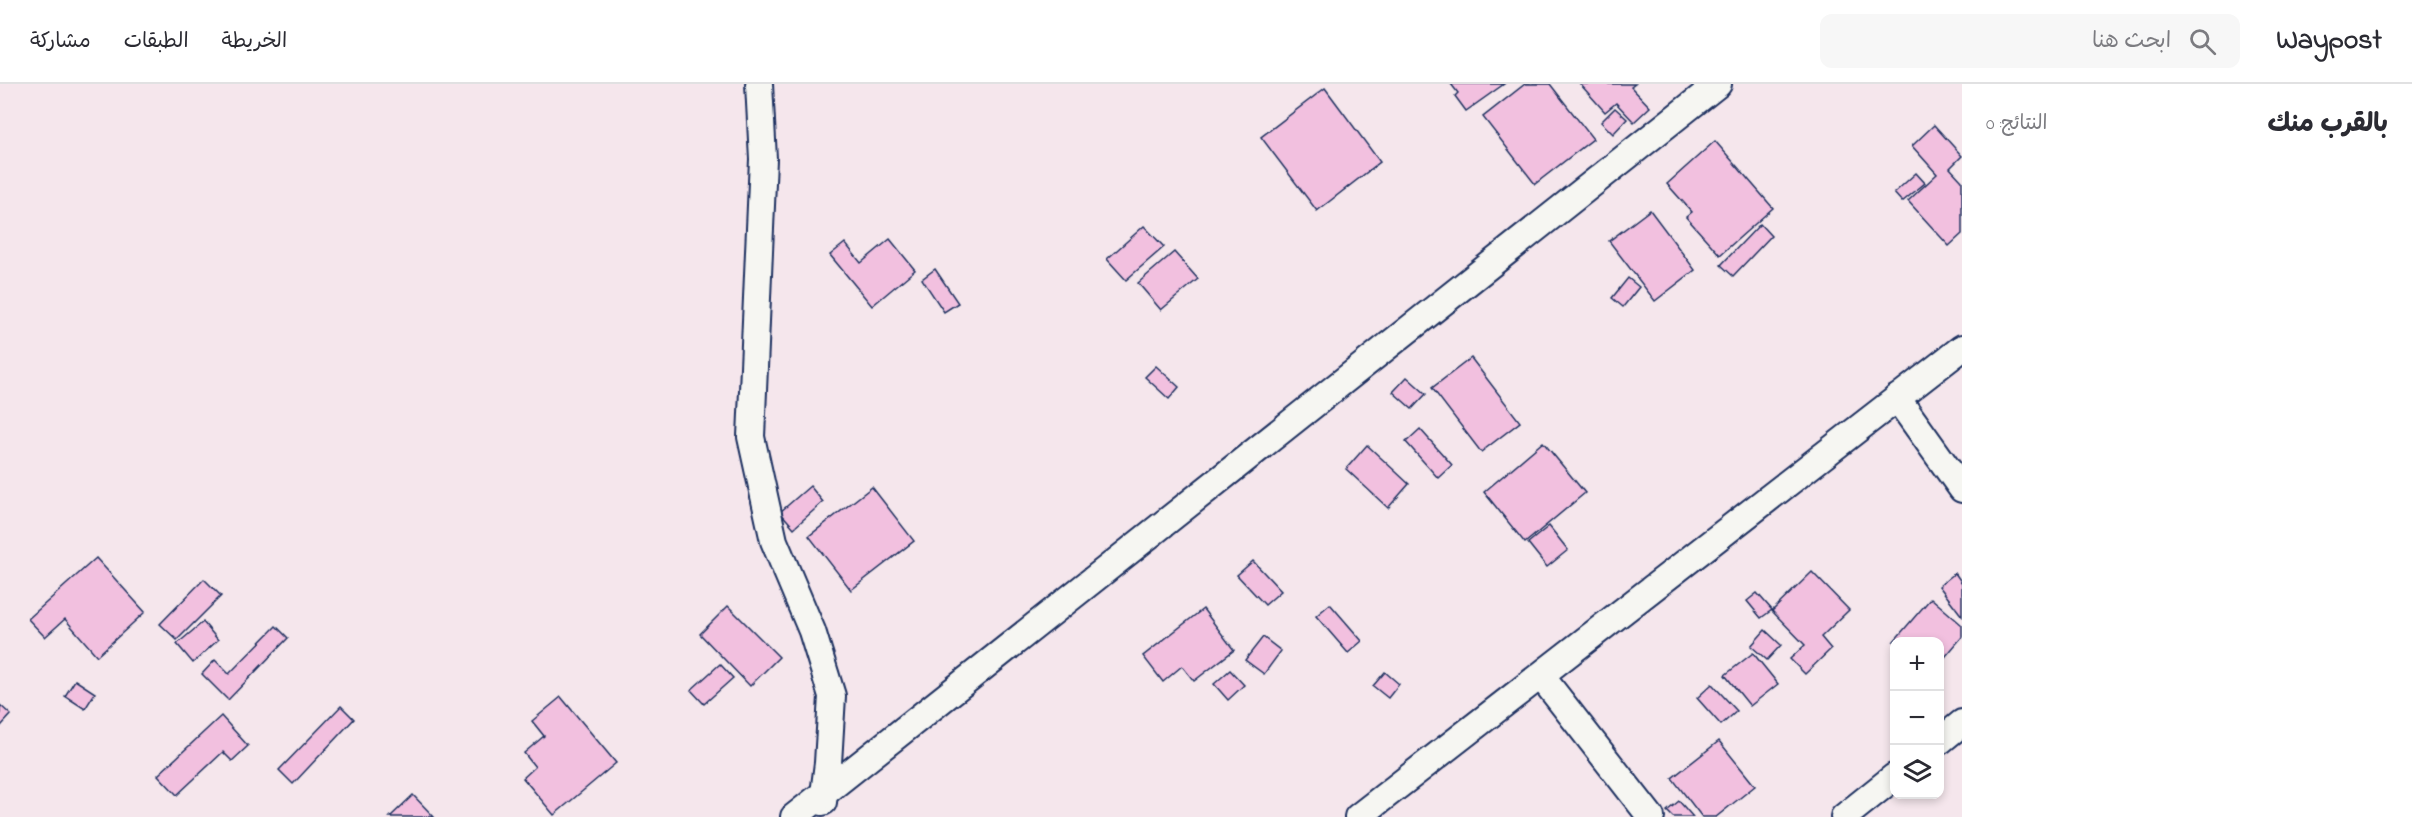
<!DOCTYPE html>
<html lang="ar">
<head>
<meta charset="utf-8">
<style>
  :root { --surface:#fff; --page:#f7f7f7; --text:#2b2b33; --muted:#7c7c81; --line:#e1e1e2 }
  body { margin:0; font-family:"Indie Flower","Playpen Sans Arabic",sans-serif; background:var(--page); color:var(--text); direction:rtl }
  .controls { position:absolute; right:18px; bottom:18px; display:grid; overflow:hidden; border-radius:12px; box-shadow:0 3px 9px #0003 }
  .controls button { width:54px; height:54px; display:grid; place-items:center; padding:0; border:0; border-bottom:2px solid var(--line); background:var(--surface); color:var(--text); font:30px sans-serif }
  .list { margin:0; padding:0; list-style:none }
  h2 { display:flex; justify-content:space-between; align-items:center; height:78px; margin:0; padding:0 24px; font-size:26px }
  h2 small { font-size:20px; font-weight:400; color:var(--muted) }
  .icon { flex:none; width:33px; height:33px; fill:none; stroke:currentColor; stroke-width:2; stroke-linecap:round; stroke-linejoin:round }
  .map { position:relative; flex:none; width:1962px; height:733px; overflow:hidden; direction:ltr }
  header { display:flex; align-items:center; gap:36px; box-sizing:border-box; height:84px; padding:0 30px; background:var(--surface); border-bottom:2px solid var(--line) }
  header strong { font-size:28px }
  nav { display:flex; gap:33px; margin-inline-start:auto; font-size:21px }
  .search { width:420px; height:54px; background:var(--page); display:flex; align-items:center; gap:15px; box-sizing:border-box; padding:0 21px; border-radius:12px; color:var(--muted); font-size:22px }
  main { display:flex }
  aside { flex:1; background:var(--surface) }
  .map>svg:first-child { display:block }
  .building { fill:#f2c0df; stroke:#1b2f5e; stroke-width:1.5 }
  .lines { fill:none; stroke-linecap:round; stroke-linejoin:round }
  .minor-casing { stroke:#1b2f5e; stroke-width:30 }
  .minor { stroke:#f6f6f2; stroke-width:26 }
</style>
</head>
<body>
<header>
<strong>Waypost</strong>
<div class="search"><svg class="icon" aria-label="search" viewBox="0 0 24 24"><circle cx="10" cy="10" r="6"/><path d="M15 15l6 6"/></svg>ابحث هنا</div>
<nav><a>الخريطة</a><a>الطبقات</a><a>مشاركة</a></nav>
</header>
<main>
<aside>
<h2>بالقرب منك<small>النتائج: 0</small></h2>
<ul class="list">
</ul>
</aside>
<div class="map">
<svg width="1962" height="733" viewBox="0 0 1962 733">
  <rect width="100%" height="100%" fill="#f5e6ec"/>
  <filter id="ink" filterUnits="userSpaceOnUse"><feTurbulence type="fractalNoise" baseFrequency=".0167" numOctaves="2"/><feDisplacementMap in="SourceGraphic" scale="12" xChannelSelector="R" yChannelSelector="G"/><feConvolveMatrix kernelMatrix="1 2 1 2 8 2 1 2 1" color-interpolation-filters="sRGB"/></filter>
  <g filter="url(#ink)">
    <g class="building">
      <polygon points="1451,0 1504,0 1466,27 1455,12 1458,9"/>
      <polygon points="1525,0 1550,0 1593,55 1535,100 1483,33"/>
      <polygon points="1580,0 1635,0 1631,3 1650,23 1634,38 1616,19 1605,28"/>
      <polygon points="1325,4 1380,78 1317,127 1261,53"/>
      <polygon points="1615,24 1627,35 1613,50 1601,38"/>
      <polygon points="1934,41 1962,72 1950,84 1962,97 1962,150 1949,162 1908,117 1937,90 1912,62"/>
      <polygon points="1715,57 1773,124 1720,171 1686,133 1692,128 1667,100"/>
      <polygon points="1916,89 1925,99 1902,118 1894,109"/>
      <polygon points="1650,126 1695,186 1655,217 1609,157"/>
      <polygon points="1760,140 1771,152 1733,192 1721,181"/>
      <polygon points="1144,142 1164,163 1126,196 1107,175"/>
      <polygon points="890,155 915,186 872,222 830,171 845,159 861,179"/>
      <polygon points="1174,168 1198,195 1161,226 1138,199"/>
      <polygon points="935,185 958,219 944,228 922,195"/>
      <polygon points="1628,194 1639,203 1623,223 1612,214"/>
      <polygon points="1471,274 1520,338 1481,368 1432,304"/>
      <polygon points="1156,282 1179,303 1169,315 1145,293"/>
      <polygon points="1407,293 1426,310 1412,325 1393,308"/>
      <polygon points="1420,345 1452,381 1438,394 1406,358"/>
      <polygon points="1543,358 1585,409 1525,459 1484,408"/>
      <polygon points="1367,361 1409,400 1388,424 1346,385"/>
      <polygon points="810,402 823,418 794,444 780,428"/>
      <polygon points="872,403 914,457 851,506 809,452"/>
      <polygon points="1549,442 1568,466 1547,483 1528,459"/>
      <polygon points="96,474 145,528 97,572 65,535 45,553 28,535"/>
      <polygon points="1253,477 1281,507 1265,521 1237,491"/>
      <polygon points="1812,488 1849,526 1821,553 1831,565 1805,590 1790,575 1805,561 1772,527"/>
      <polygon points="1955,489 1962,499 1962,532 1939,502"/>
      <polygon points="204,495 221,512 177,556 160,540"/>
      <polygon points="1757,509 1772,526 1761,534 1747,517"/>
      <polygon points="1931,514 1962,541 1962,553 1940,579 1940,558 1894,557"/>
      <polygon points="1330,520 1362,557 1348,569 1316,532"/>
      <polygon points="728,522 779,573 750,602 700,550"/>
      <polygon points="1203,525 1234,566 1194,597 1182,582 1163,598 1143,572"/>
      <polygon points="203,538 218,556 193,579 177,560"/>
      <polygon points="276,542 288,554 228,616 202,590 215,576 229,590"/>
      <polygon points="1765,546 1781,561 1767,576 1751,562"/>
      <polygon points="1263,553 1281,567 1264,590 1245,576"/>
      <polygon points="1753,569 1778,600 1750,622 1725,591"/>
      <polygon points="720,580 733,594 704,620 691,606"/>
      <polygon points="1230,586 1244,601 1228,616 1214,600"/>
      <polygon points="1385,588 1399,600 1388,614 1373,602"/>
      <polygon points="75,596 95,609 85,625 65,612"/>
      <polygon points="1712,600 1737,627 1721,641 1697,614"/>
      <polygon points="561,613 616,679 554,731 523,694 535,683 524,669 544,652 532,637"/>
      <polygon points="0,621 11,631 0,643"/>
      <polygon points="341,622 354,635 293,700 279,686"/>
      <polygon points="221,632 248,662 232,677 223,668 177,711 158,691"/>
      <polygon points="1719,657 1755,702 1716,733 1702,733 1672,694"/>
      <polygon points="413,711 434,733 390,733"/>
      <polygon points="1679,717 1693,733 1673,733 1667,727"/>
    </g>
    <g class="lines">
      <g class="minor-casing">
        <g id="minor">
          <polyline points="759,0 763,75 751,353 774,457 812,547 832,612 828,679 823,718"/>
          <polyline points="1897,314 1962,405"/>
          <polyline points="1541,592 1651,733"/>
          <polyline points="1940,657 1962,639"/>
          <polyline points="794,733 1718,0"/>
          <polyline points="1358,733 1962,264"/>
          <polyline points="1844,733 1894,693"/>
        </g>
      </g>
      <use href="#minor" class="minor"/>
    </g>
  </g>
</svg>
<div class="controls">
<button>+</button>
<button>−</button>
<button><svg class="icon" aria-label="layers" viewBox="0 0 24 24"><path d="M12 4l9 5-9 5-9-5zM3 14l9 5 9-5"/></svg></button>
</div>
</div>
</main>
</body>
</html>
